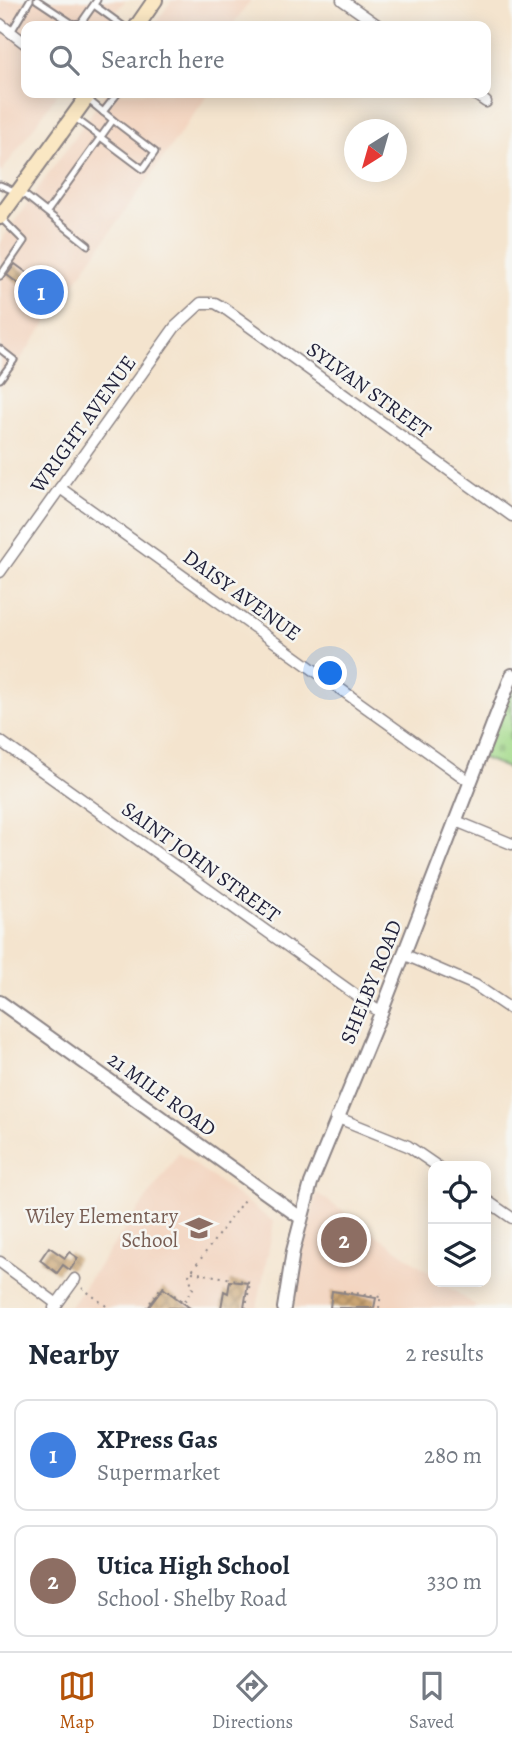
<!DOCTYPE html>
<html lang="en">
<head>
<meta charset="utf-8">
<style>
  :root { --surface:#fff; --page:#f2f2f3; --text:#1f2937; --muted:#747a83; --line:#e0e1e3; --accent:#b45309 }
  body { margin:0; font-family:Alegreya,serif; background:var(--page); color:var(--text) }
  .controls { position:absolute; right:21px; bottom:21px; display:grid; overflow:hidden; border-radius:14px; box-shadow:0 4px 18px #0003 }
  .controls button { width:63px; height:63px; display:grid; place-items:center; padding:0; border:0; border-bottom:2px solid var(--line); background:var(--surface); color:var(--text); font:35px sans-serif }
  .compass { position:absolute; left:344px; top:119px; width:63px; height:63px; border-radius:50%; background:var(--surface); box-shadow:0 4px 18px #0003; rotate:217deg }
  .you { position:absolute; left:331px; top:674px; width:24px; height:24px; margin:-18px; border:5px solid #fff; border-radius:50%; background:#1a73e8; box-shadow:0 0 0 10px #1a73e833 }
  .badge { display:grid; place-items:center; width:46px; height:46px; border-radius:50%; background:var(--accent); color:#fff; font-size:23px; font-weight:700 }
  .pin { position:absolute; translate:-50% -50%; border:4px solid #fff; box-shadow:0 2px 7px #0006 }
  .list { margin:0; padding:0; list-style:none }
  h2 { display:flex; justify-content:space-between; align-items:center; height:91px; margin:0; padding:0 28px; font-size:30px }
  h2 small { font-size:23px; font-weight:400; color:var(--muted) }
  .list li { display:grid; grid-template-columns:46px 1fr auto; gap:21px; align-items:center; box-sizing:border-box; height:112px; margin:0 14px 14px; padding:0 14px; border:2px solid var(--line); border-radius:14px }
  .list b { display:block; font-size:26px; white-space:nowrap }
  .list p { margin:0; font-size:23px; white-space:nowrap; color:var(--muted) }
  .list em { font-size:23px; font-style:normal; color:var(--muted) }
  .icon { flex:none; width:38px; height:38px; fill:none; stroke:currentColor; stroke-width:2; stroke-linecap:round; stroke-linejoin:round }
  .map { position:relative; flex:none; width:512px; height:1308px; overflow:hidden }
  .search { position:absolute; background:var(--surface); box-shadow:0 4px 18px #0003; left:21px; right:21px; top:21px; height:77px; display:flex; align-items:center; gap:18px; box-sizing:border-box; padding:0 24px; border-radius:14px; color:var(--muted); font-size:26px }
  .sheet { height:343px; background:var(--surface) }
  nav { display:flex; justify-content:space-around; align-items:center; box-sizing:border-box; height:98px; border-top:2px solid var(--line); background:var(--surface); font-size:19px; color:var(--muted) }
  nav a { display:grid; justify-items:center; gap:4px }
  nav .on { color:var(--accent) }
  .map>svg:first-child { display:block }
  .built { fill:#f3d4bf }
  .cemetery { fill:url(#cemetery-stones); stroke:#637e63; stroke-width:2 }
  .building { fill:url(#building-cross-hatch) }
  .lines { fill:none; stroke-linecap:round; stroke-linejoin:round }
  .service-casing { stroke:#8b8384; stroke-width:9 }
  .minor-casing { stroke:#8b8384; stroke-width:13 }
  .tertiary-casing { stroke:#8b8384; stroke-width:16 }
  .secondary-casing { stroke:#8b8384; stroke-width:18 }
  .path { stroke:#8b8384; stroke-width:2; stroke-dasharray:2 5; stroke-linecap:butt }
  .service { stroke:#fff; stroke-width:5 }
  .minor { stroke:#fff; stroke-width:10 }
  .tertiary { stroke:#fff; stroke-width:12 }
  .secondary { stroke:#fae7c3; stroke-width:14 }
  .labels { text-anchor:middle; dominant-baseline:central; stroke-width:5; stroke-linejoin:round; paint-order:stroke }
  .street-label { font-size:21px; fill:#22223b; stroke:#f6f6f2 }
  .education-label { font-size:21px; fill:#785e54; stroke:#f6f6f2; text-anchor:end }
</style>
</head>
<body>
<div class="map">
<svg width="512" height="1308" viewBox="0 0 512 1308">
  <defs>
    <pattern id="cemetery-stones" width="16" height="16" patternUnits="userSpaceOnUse" patternTransform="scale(1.75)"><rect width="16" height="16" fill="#a4da8b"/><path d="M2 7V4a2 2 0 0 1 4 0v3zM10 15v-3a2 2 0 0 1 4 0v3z" fill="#8dbb79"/></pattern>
    <pattern id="building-cross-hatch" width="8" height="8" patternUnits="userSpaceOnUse" patternTransform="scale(1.75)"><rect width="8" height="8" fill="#cba573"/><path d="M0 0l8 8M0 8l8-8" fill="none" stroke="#a48660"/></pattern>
  </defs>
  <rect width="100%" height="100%" fill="#f6f6f2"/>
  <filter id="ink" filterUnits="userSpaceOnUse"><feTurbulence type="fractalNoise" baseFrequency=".0143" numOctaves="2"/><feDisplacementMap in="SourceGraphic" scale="14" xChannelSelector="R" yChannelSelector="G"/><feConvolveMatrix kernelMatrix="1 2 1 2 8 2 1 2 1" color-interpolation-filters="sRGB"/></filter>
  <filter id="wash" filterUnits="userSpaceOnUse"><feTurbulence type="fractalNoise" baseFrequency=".00686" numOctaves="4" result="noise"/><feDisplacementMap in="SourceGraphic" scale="28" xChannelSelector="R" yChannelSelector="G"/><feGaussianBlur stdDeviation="1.57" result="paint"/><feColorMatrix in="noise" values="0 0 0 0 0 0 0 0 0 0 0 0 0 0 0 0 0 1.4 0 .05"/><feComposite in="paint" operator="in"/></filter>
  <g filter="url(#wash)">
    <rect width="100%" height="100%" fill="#f4e4ce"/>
    <g class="built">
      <polygon points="0,0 125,0 106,26 26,26 26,93 58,93 0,174"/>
      <polygon points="172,0 251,0 232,26 154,26"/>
      <polygon points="106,93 209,93 0,388 0,242"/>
      <polygon points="179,1153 274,1222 257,1308 69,1308"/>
      <polygon points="317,1193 433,1275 433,1282 442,1282 479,1308 294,1308 299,1263"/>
    </g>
    <polygon class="cemetery" points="512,675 512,770 480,757"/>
    <g id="blocks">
      <g class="building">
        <polygon points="15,264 53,292 44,303 7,275"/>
        <polygon points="49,1247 65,1258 69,1252 78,1258 70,1270 63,1265 57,1273 40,1260"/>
        <polygon points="230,1281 248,1283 244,1308 221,1308 224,1291 228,1293"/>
        <polygon points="163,1288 190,1308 148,1308"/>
        <polygon points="332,1291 376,1298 374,1308 330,1308"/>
      </g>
    </g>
  </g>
  <g filter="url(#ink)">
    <use href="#blocks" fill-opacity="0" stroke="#8b8384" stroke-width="2"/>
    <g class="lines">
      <g class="service-casing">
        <g id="service">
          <polyline points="37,0 73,24 81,23 97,0"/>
          <polyline points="94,5 123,26"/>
          <polyline points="11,32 30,0"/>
          <polyline points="103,112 118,93"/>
          <polyline points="75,118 143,169 155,152 113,120"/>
          <polyline points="0,185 26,196 88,245"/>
          <polyline points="47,212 113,120 86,98"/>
          <polyline points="0,276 24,241 2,219"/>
          <polyline points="0,349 14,360 0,379"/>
        </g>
      </g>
      <g class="minor-casing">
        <g id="minor">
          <polyline points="342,0 379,26"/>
          <polyline points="0,24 26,44"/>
          <polyline points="473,93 486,102"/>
          <polyline points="60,488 470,782"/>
          <polyline points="0,572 175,327 201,303 215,303 224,308 512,516"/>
          <polyline points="0,741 381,1013"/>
          <polyline points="456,821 512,844"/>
          <polyline points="403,954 475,985 512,1010"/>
          <polyline points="336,1117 408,1146 437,1166"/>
          <polyline points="486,1200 512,1218"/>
          <polyline points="0,1262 57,1304"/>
          <polyline points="54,1308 75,1279"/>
        </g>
      </g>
      <g class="tertiary-casing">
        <g id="tertiary">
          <polyline points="0,1002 301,1218"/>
          <polyline points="284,1308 293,1251 311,1183 381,1013 512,675"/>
        </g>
      </g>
      <g class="secondary-casing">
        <g id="secondary">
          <polyline points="137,26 155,0"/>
          <polyline points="0,217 90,93"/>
        </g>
      </g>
      <g class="path">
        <polyline points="192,1272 250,1282 246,1308"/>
        <polyline points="82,1288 109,1308"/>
        <polyline points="343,1291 380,1297"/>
        <polyline points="146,1308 162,1286 184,1302 193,1289 189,1275 246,1197"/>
        <polyline points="379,1308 381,1293"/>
      </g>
      <use href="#service" class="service"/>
      <use href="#minor" class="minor"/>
      <use href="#tertiary" class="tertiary"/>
      <use href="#secondary" class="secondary"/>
    </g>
  </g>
  <defs>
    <g id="school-bare" transform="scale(2.1)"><path d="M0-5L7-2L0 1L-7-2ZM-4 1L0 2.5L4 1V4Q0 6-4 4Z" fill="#8d6e63" stroke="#f6f6f2" stroke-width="2.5" paint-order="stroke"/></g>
  </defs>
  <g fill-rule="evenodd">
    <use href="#school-bare" x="199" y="1228"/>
  </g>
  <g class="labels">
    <g class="street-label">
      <text transform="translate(369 390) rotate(36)">SYLVAN STREET</text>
      <text transform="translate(83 424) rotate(-54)">WRIGHT AVENUE</text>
      <text transform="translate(242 595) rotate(36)">DAISY AVENUE</text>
      <text transform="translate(201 862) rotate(36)">SAINT JOHN STREET</text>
      <text transform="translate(371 982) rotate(-68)">SHELBY ROAD</text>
      <text transform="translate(162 1094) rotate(36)">21 MILE ROAD</text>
    </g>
    <g class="education-label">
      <text x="178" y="1216">Wiley Elementary<tspan x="178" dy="24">School</tspan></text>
    </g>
  </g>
</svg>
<div class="controls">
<button><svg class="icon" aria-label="locate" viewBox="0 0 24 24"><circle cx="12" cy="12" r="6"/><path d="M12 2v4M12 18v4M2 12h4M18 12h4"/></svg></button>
<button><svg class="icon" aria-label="layers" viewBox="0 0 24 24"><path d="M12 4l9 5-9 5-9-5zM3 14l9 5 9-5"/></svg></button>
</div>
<svg class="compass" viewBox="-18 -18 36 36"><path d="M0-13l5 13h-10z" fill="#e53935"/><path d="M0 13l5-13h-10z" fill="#747a83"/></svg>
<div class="you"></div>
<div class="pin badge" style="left:41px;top:292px;background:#3f7fe0">1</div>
<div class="pin badge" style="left:344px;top:1240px;background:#8d6e63">2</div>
<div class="search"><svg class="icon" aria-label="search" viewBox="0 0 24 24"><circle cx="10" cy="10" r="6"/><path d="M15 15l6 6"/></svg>Search here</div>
</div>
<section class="sheet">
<h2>Nearby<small>2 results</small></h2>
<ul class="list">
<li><span class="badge" style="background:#3f7fe0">1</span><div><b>XPress Gas</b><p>Supermarket</p></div><em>280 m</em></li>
<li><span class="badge" style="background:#8d6e63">2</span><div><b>Utica High School</b><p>School · Shelby Road</p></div><em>330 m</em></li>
</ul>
</section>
<nav>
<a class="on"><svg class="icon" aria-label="map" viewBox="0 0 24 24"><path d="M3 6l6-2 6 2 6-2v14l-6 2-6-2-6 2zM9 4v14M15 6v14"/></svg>Map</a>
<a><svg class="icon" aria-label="directions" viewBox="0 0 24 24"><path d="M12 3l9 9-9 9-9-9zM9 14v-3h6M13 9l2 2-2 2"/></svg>Directions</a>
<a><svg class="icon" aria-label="saved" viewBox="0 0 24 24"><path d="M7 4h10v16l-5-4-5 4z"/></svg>Saved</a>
</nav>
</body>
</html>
